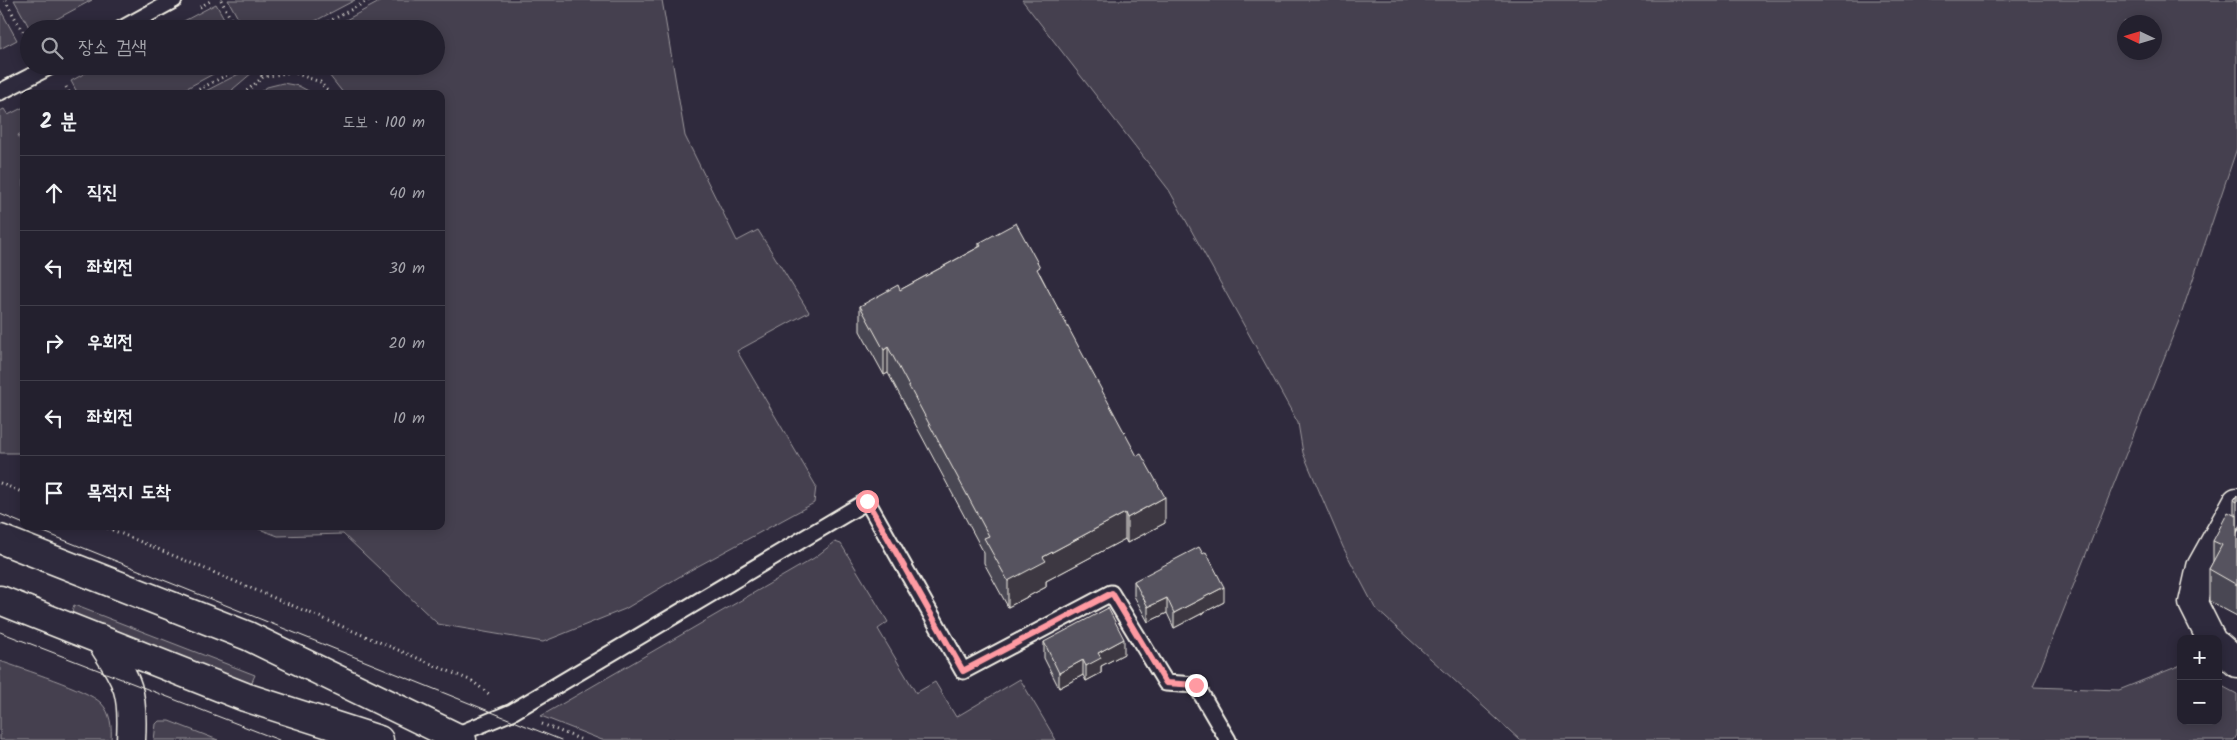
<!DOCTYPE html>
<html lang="ko">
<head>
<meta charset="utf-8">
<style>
  :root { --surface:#23202e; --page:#2b2836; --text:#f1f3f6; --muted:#a3a3aa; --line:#403e4a }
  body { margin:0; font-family:Kalam,"Poor Story",sans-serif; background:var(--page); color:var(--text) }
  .controls { position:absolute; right:15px; bottom:15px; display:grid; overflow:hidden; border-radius:10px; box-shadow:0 2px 12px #0003 }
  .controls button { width:45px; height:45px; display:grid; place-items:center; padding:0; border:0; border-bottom:1px solid var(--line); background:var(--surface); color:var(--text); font:25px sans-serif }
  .compass { position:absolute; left:2117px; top:15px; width:45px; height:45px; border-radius:50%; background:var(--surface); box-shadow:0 2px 12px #0003; rotate:274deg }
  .stop { position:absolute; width:15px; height:15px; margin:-11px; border:4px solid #ff9aa2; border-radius:50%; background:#fff }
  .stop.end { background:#ff9aa2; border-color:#fff; box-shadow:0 1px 5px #0008 }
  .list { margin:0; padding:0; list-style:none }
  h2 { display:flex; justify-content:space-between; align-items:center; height:65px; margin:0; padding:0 20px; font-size:21px }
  h2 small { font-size:16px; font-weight:400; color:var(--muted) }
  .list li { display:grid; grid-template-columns:32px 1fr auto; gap:15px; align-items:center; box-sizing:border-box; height:75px; padding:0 20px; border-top:1px solid var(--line) }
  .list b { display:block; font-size:19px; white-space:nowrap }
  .list em { font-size:16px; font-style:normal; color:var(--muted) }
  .icon { flex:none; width:28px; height:28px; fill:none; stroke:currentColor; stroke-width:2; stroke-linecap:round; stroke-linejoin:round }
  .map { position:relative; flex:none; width:2237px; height:740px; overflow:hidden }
  .search { position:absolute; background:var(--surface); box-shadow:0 2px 12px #0003; left:20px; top:20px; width:425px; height:55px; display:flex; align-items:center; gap:12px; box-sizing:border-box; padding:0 18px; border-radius:28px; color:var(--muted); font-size:19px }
  .panel { position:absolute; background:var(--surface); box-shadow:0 2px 12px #0003; left:20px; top:90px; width:425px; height:440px; border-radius:10px }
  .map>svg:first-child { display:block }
  .green { fill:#454050; stroke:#9c989c; fill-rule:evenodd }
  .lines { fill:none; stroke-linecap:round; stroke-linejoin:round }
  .lane-casing { stroke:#f4f1e8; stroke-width:19 }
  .street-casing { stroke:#f4f1e8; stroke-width:31 }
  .primary-casing { stroke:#f4f1e8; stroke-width:31 }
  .path { stroke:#f4f1e8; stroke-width:3; stroke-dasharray:1 4; stroke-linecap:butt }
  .lane { stroke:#2f2a3d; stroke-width:15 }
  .street { stroke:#2f2a3d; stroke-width:28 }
  .primary { stroke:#2f2a3d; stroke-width:28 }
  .tram { stroke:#f4f1e8; stroke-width:1 }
  .wall { fill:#4a4752; stroke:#f4f1e8 }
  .shaded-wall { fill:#3c3942; stroke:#f4f1e8 }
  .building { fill:#56525f; stroke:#f4f1e8 }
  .route { stroke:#ff9aa2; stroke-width:6 }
</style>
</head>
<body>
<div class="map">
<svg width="2237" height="740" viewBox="0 0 2237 740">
  <rect width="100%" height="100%" fill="#2f2a3d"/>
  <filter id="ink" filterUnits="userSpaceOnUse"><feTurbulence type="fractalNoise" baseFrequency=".02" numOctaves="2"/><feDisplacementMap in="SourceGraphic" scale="10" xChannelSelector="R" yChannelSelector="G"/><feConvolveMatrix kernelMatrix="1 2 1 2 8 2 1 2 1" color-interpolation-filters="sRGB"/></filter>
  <g filter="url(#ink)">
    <g class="green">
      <polygon points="14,0 92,0 38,29 30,29"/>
      <polygon points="228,0 355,0 300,29 244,29"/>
      <polygon points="383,0 662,0 685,136 737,241 758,230 809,312 737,351 816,486 814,503 689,571 625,609 543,642 438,624 343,534 278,536 251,526 441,526 441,94 344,94 329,75 305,66 436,66 436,29 329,29"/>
      <path d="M1022,0H2237V148L2180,318L2033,687L2119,690L2181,665V721H2218V684L2237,694V735L2234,740H1520L1375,608L1343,547L1303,453L1298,423L1169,190ZM2124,22H2154V52H2124Z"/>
      <polygon points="216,4 230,29 169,29"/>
      <polygon points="0,9 17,40 0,49"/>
      <polygon points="98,66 228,66 176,94 78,94 71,81"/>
      <polygon points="252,67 253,72 233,89 231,94 200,94"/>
      <polygon points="283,83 299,86 314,94 257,94 267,87"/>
      <polygon points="24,107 24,131 18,135 24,147 24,453 0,453 0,111 4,109 8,115"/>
      <polygon points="835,542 841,544 888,622 878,629 916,693 935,682 956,717 1020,679 1056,740 602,740 541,716 814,558"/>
      <polygon points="74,605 255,675 251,684 71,615"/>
      <path d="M0,661C22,669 87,689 101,703C111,713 112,728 111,740H0Z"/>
      <polygon points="159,721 169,721 218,740 154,740 156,724"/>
    </g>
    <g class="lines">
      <g class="lane-casing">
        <g id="lane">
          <polyline points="121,29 174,0"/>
          <polyline points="0,92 51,66"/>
          <polyline points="456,735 512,712 867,501 963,671 1111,593 1166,683 1196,685 1228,740"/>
        </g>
      </g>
      <g class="street-casing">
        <g id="street">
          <polyline points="2211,639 2193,603 2201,567 2237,502"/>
          <polyline points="2218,646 2237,663"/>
        </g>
      </g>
      <g class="primary-casing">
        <g id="primary">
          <polyline points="0,539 248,636 462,740"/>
          <polyline points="0,600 245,697 379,740"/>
          <path d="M100,639C127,681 134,688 131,740"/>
        </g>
      </g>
      <g class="path">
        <polyline points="5,0 29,43"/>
        <polyline points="221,0 236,29"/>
        <polyline points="200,7 212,0"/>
        <polyline points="315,29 369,0"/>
        <polyline points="257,66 262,77"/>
        <polyline points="75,73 88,66"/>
        <polyline points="66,87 70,94"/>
        <polyline points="190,94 244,66"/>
        <polyline points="243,94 263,77 292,72 320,82 330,94"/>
        <polyline points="0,483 24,493"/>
        <polyline points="103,526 472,681 489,694"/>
        <polyline points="542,724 582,740"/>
      </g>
      <use href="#lane" class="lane"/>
      <use href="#street" class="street"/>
      <use href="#primary" class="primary"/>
      <g class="tram">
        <polyline points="0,514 24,524"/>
        <polyline points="29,526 561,740"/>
        <polyline points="0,632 279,740"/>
      </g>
    </g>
    <g class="wall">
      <polygon points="979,243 1040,274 1165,523 1127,543 1125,539 1046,581 1046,587 1008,607 984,563 984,553 888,373 884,375 860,331 860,306 900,290 979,247"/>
      <polygon points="2237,495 2237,616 2209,601 2209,569 2213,562 2213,541 2234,515 2234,500"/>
      <polygon points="1134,581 1224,602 1174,628 1167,613 1148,622 1134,596"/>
      <polygon points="1044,642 1124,654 1101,666 1101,673 1086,681 1083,675 1059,688 1044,658"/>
    </g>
    <g class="shaded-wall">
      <polygon points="888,347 888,373 884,375 884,350"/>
      <polygon points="1165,497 1165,523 1127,543 1127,518"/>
      <polygon points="1125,513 1125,539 1046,581 1046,587 1008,607 1008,581 1043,557"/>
      <polygon points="1224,587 1224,602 1174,628 1174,613"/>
      <polygon points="1167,598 1167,613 1148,622 1148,607"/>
      <polygon points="1124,639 1124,654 1101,666 1101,673 1086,681 1086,666 1098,653"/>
      <polygon points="1083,660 1083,675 1059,688 1059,673"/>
    </g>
    <g class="building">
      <polygon points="1016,223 1040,267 1037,269 1137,456 1141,454 1165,497 1127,518 1125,513 1043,557 1046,561 1008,581 984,538 989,536 888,347 884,350 860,306 898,285 900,290 981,246 979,243"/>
      <polygon points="2237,495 2237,502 2234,500"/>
      <polygon points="2228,512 2236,516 2237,515 2237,585 2209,569 2222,545 2213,541"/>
      <polygon points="1199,547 1203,554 1206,552 1224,587 1174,613 1167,598 1148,607 1134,581"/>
      <polygon points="1108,608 1124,639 1098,653 1101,658 1086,666 1083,660 1059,673 1044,642"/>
    </g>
  </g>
  <g class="lines" filter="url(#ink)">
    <polyline class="route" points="867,501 963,671 1112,593 1166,683 1196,685"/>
  </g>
</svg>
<div class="controls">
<button>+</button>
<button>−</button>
</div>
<svg class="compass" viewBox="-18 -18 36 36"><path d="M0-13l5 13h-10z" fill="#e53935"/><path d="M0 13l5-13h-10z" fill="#a3a3aa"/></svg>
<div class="stop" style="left:867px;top:501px"></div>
<div class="stop end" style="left:1196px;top:685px"></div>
<div class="search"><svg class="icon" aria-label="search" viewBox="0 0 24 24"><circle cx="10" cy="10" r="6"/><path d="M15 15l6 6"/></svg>장소 검색</div>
<section class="panel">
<h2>2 분<small>도보 · 100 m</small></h2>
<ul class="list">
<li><svg class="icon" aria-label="ahead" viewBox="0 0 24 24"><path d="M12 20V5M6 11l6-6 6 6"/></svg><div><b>직진</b></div><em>40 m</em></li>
<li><svg class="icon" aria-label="left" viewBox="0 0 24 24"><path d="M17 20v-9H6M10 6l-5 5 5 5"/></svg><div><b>좌회전</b></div><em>30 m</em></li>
<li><svg class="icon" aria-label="right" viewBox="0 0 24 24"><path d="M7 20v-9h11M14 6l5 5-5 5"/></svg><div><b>우회전</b></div><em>20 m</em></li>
<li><svg class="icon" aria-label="left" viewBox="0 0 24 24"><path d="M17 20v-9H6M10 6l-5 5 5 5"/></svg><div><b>좌회전</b></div><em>10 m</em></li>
<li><svg class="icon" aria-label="arrive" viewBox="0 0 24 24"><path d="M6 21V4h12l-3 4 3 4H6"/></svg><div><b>목적지 도착</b></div></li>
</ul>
</section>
</div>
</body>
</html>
